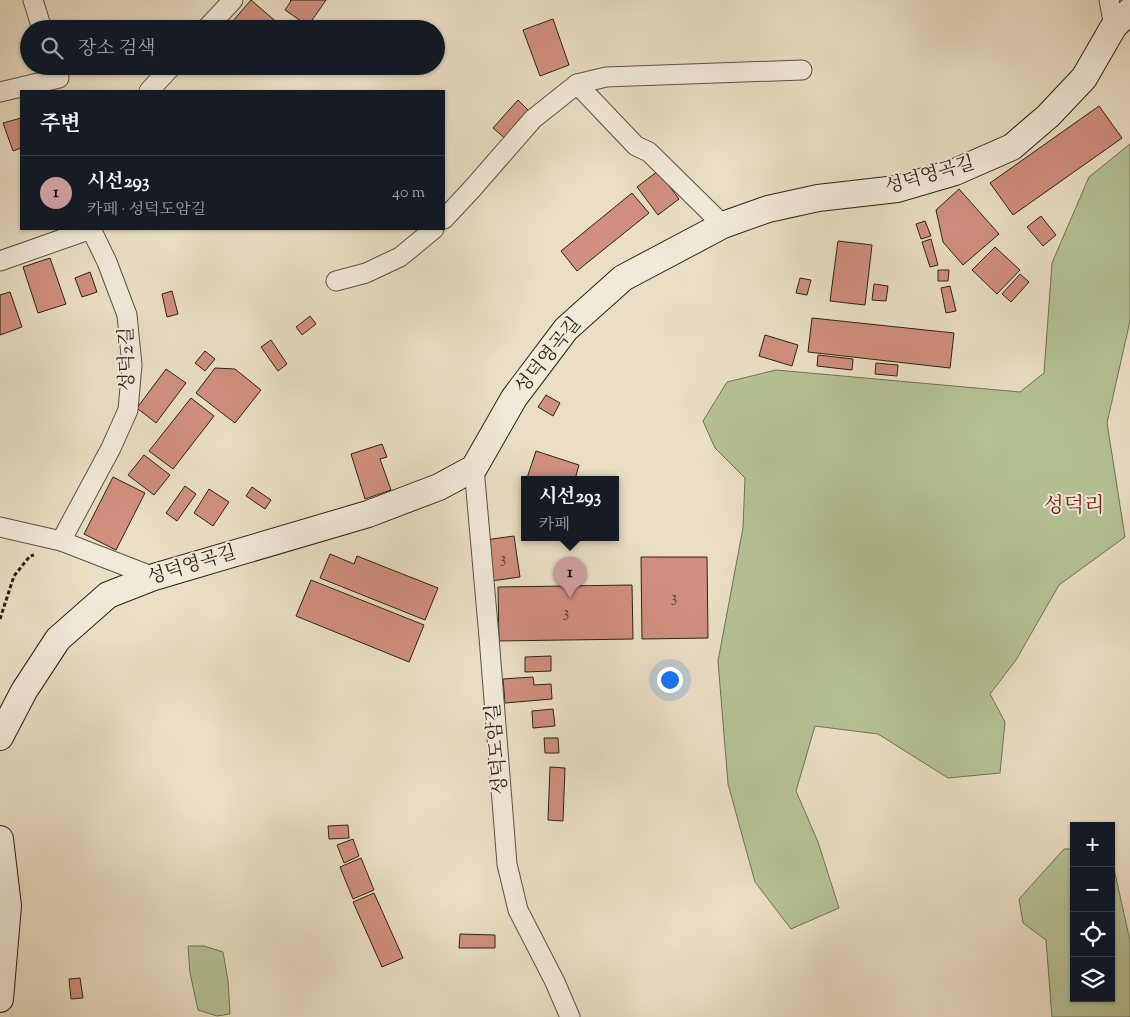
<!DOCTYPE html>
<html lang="ko">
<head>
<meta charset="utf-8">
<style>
  :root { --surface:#171b24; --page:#20242c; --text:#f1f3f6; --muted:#9ea1a6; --line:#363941; --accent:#c59692 }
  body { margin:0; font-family:"Sorts Mill Goudy","Noto Serif KR",serif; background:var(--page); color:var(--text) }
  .controls { position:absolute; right:15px; bottom:15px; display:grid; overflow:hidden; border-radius:0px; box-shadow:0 1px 4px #0004 }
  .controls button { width:45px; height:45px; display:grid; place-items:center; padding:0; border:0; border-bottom:1px solid var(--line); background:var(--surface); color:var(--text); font:25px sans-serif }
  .you { position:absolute; left:669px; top:679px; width:18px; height:18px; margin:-12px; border:4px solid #fff; border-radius:50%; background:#1a73e8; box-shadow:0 0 0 8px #1a73e833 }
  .badge { display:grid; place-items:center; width:32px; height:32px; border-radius:50%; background:var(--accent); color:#111; font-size:16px; font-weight:700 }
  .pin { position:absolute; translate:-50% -41px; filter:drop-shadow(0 1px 2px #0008) }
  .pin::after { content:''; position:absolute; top:26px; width:18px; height:15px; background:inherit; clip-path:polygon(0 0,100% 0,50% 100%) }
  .popup { position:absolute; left:521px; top:476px; width:98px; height:65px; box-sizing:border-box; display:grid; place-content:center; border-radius:0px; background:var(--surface); filter:drop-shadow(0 1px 4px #0005); font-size:16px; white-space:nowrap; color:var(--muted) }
  .popup b { font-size:19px; color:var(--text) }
  .popup::after { content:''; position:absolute; left:50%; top:100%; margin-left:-10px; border:10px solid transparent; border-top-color:var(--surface) }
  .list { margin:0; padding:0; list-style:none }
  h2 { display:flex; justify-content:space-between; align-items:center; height:65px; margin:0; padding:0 20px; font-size:21px }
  h2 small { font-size:16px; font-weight:400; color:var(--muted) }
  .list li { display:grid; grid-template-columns:32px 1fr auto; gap:15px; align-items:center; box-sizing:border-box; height:75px; padding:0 20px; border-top:1px solid var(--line) }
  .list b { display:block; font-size:19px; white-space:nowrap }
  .list p { margin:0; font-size:16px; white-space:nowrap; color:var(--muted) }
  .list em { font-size:16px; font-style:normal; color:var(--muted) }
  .icon { flex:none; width:28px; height:28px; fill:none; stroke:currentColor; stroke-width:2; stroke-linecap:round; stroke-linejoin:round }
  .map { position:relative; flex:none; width:1130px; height:1017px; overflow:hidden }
  .search { position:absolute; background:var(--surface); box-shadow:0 1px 4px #0004; left:20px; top:20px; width:425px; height:55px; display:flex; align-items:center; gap:12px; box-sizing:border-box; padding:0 18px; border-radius:28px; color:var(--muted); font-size:19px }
  .panel { position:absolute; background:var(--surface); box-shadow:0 1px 4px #0004; left:20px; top:90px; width:425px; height:140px; border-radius:0px }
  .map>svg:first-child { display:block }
  .green { fill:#b5c296; stroke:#707256 }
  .building { fill:#d08f7f; stroke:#2c2217 }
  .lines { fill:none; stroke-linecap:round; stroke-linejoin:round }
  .street-casing { stroke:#5c5142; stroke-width:21 }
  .secondary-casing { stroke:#2c2217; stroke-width:28 }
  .path { stroke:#2c2217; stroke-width:3; stroke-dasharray:4 2.5; stroke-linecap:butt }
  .street { stroke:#f1ead9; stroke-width:19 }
  .secondary { stroke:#f1ead9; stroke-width:26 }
  .labels { text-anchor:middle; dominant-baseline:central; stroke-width:4; stroke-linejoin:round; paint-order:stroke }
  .number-label { font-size:16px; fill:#553d31 }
  .street-label { font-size:19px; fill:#2c2217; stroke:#f1ead9 }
  .quarter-label { font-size:21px; fill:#7a1f14; stroke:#f1ead9 }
</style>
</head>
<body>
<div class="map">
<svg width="1130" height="1017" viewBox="0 0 1130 1017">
  <rect width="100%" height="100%" fill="#eadfc4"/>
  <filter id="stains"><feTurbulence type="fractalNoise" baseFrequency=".004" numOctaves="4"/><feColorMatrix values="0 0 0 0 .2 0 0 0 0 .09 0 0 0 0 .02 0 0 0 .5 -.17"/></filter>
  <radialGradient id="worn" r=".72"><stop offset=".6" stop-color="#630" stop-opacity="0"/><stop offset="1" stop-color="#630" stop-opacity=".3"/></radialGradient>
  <g class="green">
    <polygon points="1130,144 1130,321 1107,423 1125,537 1059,585 1016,660 990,694 1005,722 1000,773 948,778 878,734 815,726 796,791 818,842 839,908 791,929 755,882 728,784 718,661 743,528 745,478 715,448 703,421 727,382 776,370 1020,392 1044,373 1052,263 1089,177"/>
    <polygon points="1064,849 1074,849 1074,998 1111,998 1111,855 1130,941 1130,1017 1052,1017 1046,940 1023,923 1019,899"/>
    <polygon points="188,946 204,946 223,952 228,981 230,1014 217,1016 198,1010 190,973"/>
  </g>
  <g class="building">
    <polygon points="251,0 280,25 277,29 226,29"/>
    <polygon points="290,0 326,0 308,26 285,10 291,1"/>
    <polygon points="553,19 569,65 540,76 523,30"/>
    <polygon points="518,100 531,113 507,140 493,128"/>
    <polygon points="1099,106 1122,138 1013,215 990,183"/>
    <polygon points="21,118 21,148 13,151 3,123"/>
    <polygon points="658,171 679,199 658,215 637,187"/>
    <polygon points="959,189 999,234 963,265 943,242 936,210"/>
    <polygon points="632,193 649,213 577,271 561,251"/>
    <polygon points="1041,216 1056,235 1043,246 1027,227"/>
    <polygon points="925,221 931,236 921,239 916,224"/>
    <polygon points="931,239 938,265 930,267 922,242"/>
    <polygon points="838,241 872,245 865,305 830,301"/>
    <polygon points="995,247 1020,270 997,294 972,270"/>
    <polygon points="50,258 66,304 38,313 23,267"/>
    <polygon points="938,270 949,270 948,281 938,281"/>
    <polygon points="90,272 97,292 82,297 75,278"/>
    <polygon points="1020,274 1029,282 1011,302 1002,294"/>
    <polygon points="800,278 811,280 807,295 796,293"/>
    <polygon points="874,284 888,286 886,301 872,300"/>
    <polygon points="950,286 956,311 946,313 941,288"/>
    <polygon points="172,291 178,314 167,317 162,294"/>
    <polygon points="10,292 22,327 0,335 0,295"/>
    <polygon points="310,316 316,324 302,335 296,327"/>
    <polygon points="812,318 954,333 950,368 808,352"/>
    <polygon points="765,335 798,345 792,366 759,356"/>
    <polygon points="271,340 287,364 278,371 261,347"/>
    <polygon points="205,351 215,359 205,371 195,363"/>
    <polygon points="818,355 853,359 852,370 817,366"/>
    <polygon points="876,363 898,365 897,376 875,374"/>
    <polygon points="215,368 235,369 261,390 235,423 196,393"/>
    <polygon points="166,369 186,383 156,423 137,408"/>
    <polygon points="546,395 560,403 553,416 538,407"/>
    <polygon points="191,398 214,416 173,469 149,451"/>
    <polygon points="382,444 387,457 380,459 391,490 365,499 351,454"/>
    <polygon points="536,451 579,465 575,479 527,478"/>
    <polygon points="144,455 170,475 154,495 128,475"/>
    <polygon points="113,477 145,493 116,550 84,534"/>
    <polygon points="185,486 196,494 177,521 166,513"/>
    <polygon points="252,487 271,500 265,509 246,496"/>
    <polygon points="209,489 229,502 213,526 194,513"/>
    <polygon points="514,536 520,577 491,581 485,540"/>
    <polygon points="330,554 354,564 357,556 438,588 425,620 320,578"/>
    <polygon points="641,557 707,557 708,638 642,639"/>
    <polygon points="311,580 424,625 409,662 296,616"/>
    <polygon points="632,585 633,639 499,641 498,587"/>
    <polygon points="551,656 551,671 525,672 525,657"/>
    <polygon points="533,677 534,685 551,684 552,699 505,703 503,679"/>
    <polygon points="553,709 555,726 533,728 532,711"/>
    <polygon points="544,738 558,738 559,753 545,753"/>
    <polygon points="550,767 565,768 563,821 548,820"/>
    <polygon points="348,825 349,838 329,839 328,826"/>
    <polygon points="353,839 359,856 344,863 337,845"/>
    <polygon points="361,858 374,890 353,899 340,867"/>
    <polygon points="374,893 403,958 382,967 353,902"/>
    <polygon points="460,934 495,935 495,948 459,948"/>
    <polygon points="80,978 83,998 71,999 69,979"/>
  </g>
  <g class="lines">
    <g class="street-casing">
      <g id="street">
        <polyline points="33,0 42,29"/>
        <polyline points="1109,0 1114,26"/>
        <polyline points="206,29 233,0"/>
        <polyline points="577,84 606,77 802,70"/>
        <polyline points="149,91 172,66"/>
        <polyline points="0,92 59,78"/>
        <polyline points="444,219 472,189 533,119 577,84 636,146 649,152 723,225"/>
        <polyline points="0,261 91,229"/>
        <polyline points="336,281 366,273 400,257 434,229"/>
        <polyline points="474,468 489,637 507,864 518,910 555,982 570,1017"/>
        <polyline points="0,527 61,541 154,577"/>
        <polyline points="61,541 111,448 128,410 132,365 127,315 107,262 91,229"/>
      </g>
    </g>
    <g class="secondary-casing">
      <g id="secondary">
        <polyline points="0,737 24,691 58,639 108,595 154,577 368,514 439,487 474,468 514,398 566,329 623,278 723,225 768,209 818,198 897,189 955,172 1012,147 1048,116 1084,78 1114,26 1130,11"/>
        <polyline points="0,839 8,906 0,999"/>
      </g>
    </g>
    <polyline class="path" points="0,619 14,576 30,556 34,555"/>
    <use href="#street" class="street"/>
    <use href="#secondary" class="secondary"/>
  </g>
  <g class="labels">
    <g class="number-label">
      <text x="503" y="559">3</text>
      <text x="674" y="598">3</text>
      <text x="566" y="613">3</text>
    </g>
    <g class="street-label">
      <text transform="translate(930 176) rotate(-16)">성덕영곡길</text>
      <text transform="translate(549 356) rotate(-51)">성덕영곡길</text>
      <text transform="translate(128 359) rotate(-91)">성덕2길</text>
      <text transform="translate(192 566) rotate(-17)">성덕영곡길</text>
      <text transform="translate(498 749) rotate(-95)">성덕도암길</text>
    </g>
    <g class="quarter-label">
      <text x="1074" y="507">성덕리</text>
    </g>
  </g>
  <rect width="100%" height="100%" filter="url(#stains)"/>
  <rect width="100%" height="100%" fill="url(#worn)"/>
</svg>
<div class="controls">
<button>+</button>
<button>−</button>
<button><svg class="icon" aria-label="locate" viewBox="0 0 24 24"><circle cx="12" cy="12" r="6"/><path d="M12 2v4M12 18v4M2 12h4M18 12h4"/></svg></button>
<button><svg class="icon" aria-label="layers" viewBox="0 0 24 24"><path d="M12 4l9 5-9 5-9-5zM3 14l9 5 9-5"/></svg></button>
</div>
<div class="you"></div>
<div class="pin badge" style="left:570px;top:598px">1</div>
<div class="popup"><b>시선293</b>카페</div>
<div class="search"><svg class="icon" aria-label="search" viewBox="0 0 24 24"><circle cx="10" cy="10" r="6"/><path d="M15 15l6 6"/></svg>장소 검색</div>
<section class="panel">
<h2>주변<small></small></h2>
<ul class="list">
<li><span class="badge">1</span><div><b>시선293</b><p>카페 · 성덕도암길</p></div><em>40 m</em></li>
</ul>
</section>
</div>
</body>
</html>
